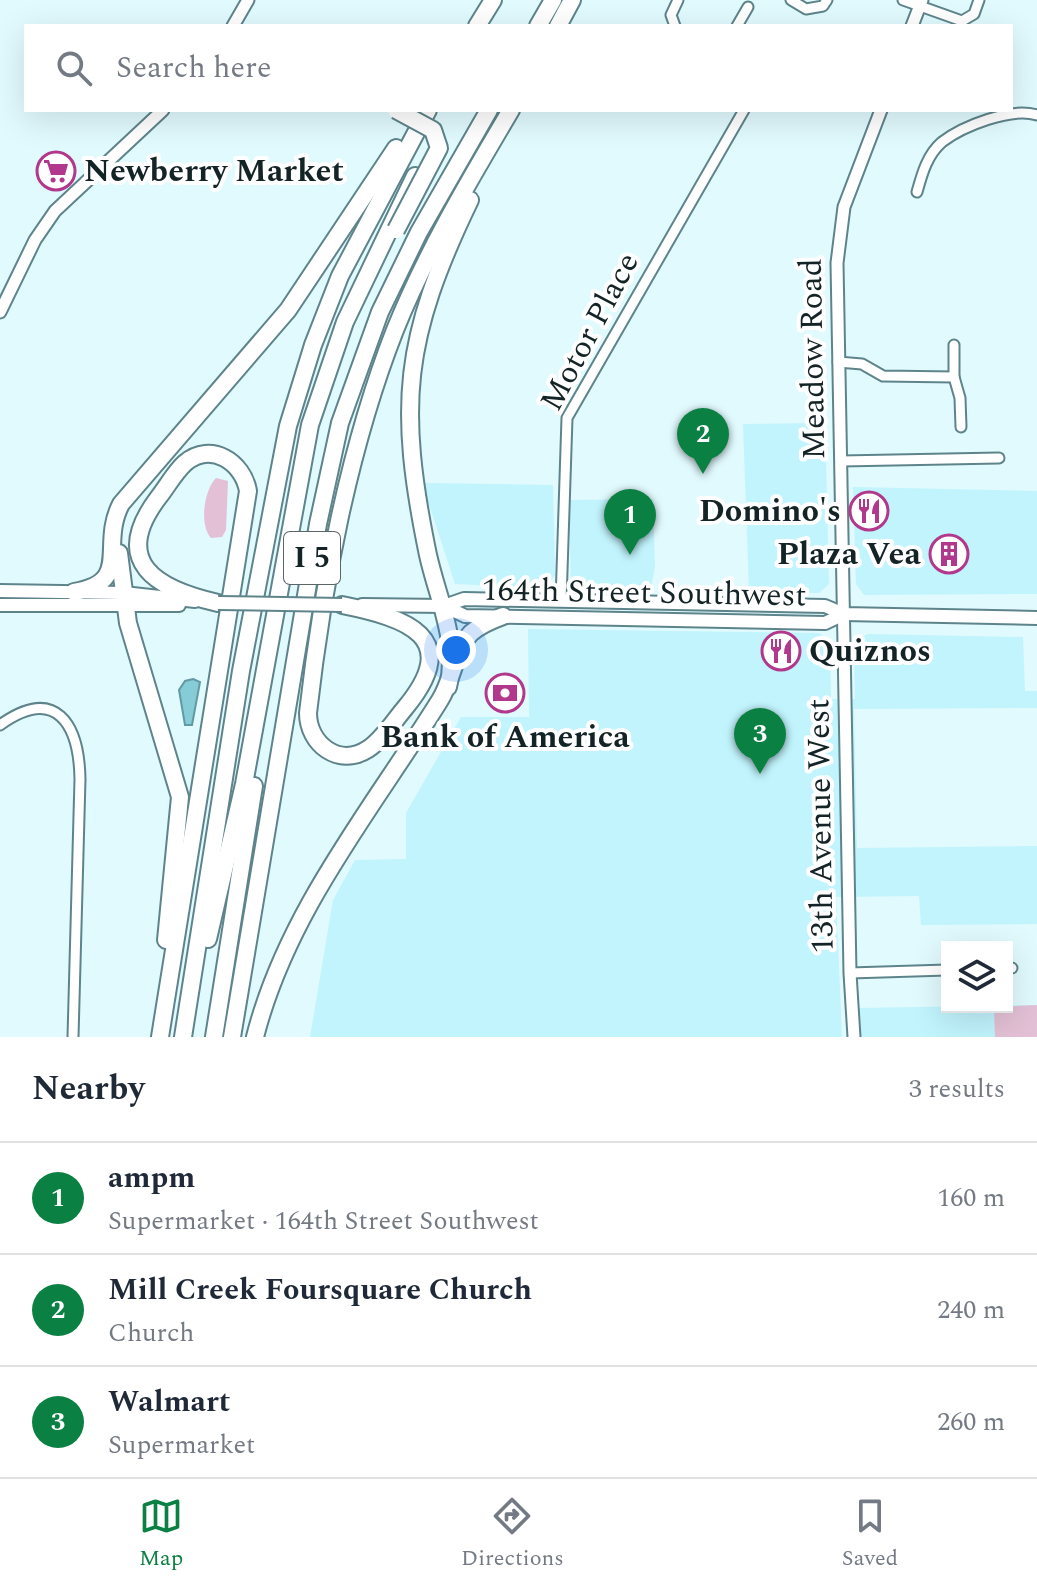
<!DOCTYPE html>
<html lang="en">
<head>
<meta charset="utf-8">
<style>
  :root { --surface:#fff; --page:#f2f2f3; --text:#1f2937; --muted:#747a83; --line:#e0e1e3; --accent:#0b8043 }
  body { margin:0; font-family:Spectral,serif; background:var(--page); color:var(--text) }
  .controls { position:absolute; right:24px; bottom:24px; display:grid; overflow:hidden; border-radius:0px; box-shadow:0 8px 32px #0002 }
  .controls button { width:72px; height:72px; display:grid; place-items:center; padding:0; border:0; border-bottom:2px solid var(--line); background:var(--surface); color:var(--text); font:40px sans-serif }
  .you { position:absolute; left:456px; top:650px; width:28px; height:28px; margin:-20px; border:6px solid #fff; border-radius:50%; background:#1a73e8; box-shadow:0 0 0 12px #1a73e833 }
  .badge { display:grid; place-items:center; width:52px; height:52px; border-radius:50%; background:var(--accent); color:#fff; font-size:26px; font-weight:700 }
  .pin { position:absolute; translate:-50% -66px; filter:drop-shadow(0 2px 4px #0008) }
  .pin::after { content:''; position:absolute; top:42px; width:28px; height:24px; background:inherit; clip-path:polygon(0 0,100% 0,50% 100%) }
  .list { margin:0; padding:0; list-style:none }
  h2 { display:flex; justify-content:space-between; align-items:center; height:104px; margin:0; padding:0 32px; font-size:34px }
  h2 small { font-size:26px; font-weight:400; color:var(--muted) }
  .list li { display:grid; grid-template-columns:52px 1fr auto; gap:24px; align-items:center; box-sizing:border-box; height:112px; padding:0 32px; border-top:2px solid var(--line) }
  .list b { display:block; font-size:30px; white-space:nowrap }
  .list p { margin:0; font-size:26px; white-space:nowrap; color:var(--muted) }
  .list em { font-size:26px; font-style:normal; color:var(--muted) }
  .icon { flex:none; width:44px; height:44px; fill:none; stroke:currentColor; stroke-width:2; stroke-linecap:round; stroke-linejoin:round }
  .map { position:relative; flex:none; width:1037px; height:1037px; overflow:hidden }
  .search { position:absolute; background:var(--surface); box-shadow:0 8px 32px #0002; left:24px; right:24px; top:24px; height:88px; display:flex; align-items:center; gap:20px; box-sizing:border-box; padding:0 28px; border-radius:0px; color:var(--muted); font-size:30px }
  .sheet { height:440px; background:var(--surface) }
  nav { display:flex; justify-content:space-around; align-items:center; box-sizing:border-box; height:112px; border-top:2px solid var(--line); background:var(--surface); font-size:22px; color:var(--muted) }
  nav a { display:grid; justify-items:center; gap:4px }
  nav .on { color:var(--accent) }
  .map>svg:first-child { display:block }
  .built { fill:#c1f4fd }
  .green { fill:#e3c0d5 }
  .water { fill:#85ccd7; stroke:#6399a2; stroke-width:2 }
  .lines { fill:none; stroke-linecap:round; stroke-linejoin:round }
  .minor-casing { stroke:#5e848b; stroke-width:13 }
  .tertiary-casing { stroke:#5e848b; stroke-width:15 }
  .secondary-casing { stroke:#5e848b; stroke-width:16 }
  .motorway-casing { stroke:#5e848b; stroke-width:20 }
  .minor { stroke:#fff; stroke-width:9 }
  .tertiary { stroke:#fff; stroke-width:11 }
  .secondary { stroke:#fff; stroke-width:12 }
  .motorway { stroke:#fff; stroke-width:16 }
  .secondary-bridge-casing { stroke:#5e848b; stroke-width:16; stroke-linecap:butt }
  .motorway-bridge-casing { stroke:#5e848b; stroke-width:20; stroke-linecap:butt }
  .secondary-bridge { stroke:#fff; stroke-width:12 }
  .motorway-bridge { stroke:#fff; stroke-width:16 }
  .labels { text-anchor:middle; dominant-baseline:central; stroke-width:8; stroke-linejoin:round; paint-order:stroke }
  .shield { fill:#fff; stroke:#5a6567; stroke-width:2 }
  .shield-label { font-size:30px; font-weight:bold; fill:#142326 }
  .poi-label { font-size:32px; font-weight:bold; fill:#142326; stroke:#fff; text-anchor:start }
  .street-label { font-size:32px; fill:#142326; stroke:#fff }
</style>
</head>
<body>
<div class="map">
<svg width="1037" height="1037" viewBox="0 0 1037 1037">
  <rect width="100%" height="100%" fill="#e1fafe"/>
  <g class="built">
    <polygon points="825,423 829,584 819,593 749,592 743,424"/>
    <polygon points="422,483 553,485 555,575 544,588 455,584"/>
    <polygon points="853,487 1037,491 1037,594 864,595 856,584"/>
    <polygon points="653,499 655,567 651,589 579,589 571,585 569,500"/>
    <polygon points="528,629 819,633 830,642 831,699 855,699 854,647 859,638 868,634 1023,637 1025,691 1037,691 1037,708 854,709 857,848 1037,846 1037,924 921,925 919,896 836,897 842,1037 310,1037 333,900 355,860 406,859 406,813 461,717 529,717"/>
    <polygon points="1037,1005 1037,1037 861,1037 859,1008"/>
  </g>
  <g class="green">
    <path d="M216,478L228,481L226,530L222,537L211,538C199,525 204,490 216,478Z"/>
    <polygon points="1037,1005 1037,1037 995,1037 994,1007"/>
  </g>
  <polygon class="water" points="193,679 200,682 192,725 185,725 179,690 185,681"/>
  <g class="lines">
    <g class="minor-casing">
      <g id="minor">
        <polyline points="791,0 806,9 823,6 827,0"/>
        <polyline points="903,0 962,21 974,14 979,0"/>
        <polyline points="675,26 671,15 678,0"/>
        <polyline points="737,26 748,7"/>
        <path d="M917,192C922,174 927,155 942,142C963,126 1011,107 1037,115"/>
        <polyline points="838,362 862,364 883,376 954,377 954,345"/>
        <polyline points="954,377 960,398 961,427"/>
        <polyline points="841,461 999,458"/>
        <polyline points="561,601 567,418 744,110"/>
        <path d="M0,725C56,685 79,724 80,779L73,1037"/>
        <polyline points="1007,968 1012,968"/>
        <polyline points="850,973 947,970"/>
      </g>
    </g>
    <g class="tertiary-casing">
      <g id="tertiary">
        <polyline points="233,26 248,0"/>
        <polyline points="912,26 922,0"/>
        <polyline points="0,312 35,240 55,211 163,110"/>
        <polyline points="854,1037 850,973 837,263 844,207 881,110"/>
      </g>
    </g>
    <g class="secondary-casing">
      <g id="secondary">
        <polyline points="0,591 124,593 195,601"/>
        <polyline points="0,605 179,605"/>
        <polyline points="362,605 444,606 464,599 825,606 844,614 1037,618"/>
        <polyline points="444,606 465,616 825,623 844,614"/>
      </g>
    </g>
    <g class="motorway-casing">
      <g id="motorway">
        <polyline points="477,26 493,0"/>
        <polyline points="538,26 553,0"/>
        <polyline points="558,26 572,0"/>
        <polyline points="119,553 128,623 180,797 166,940"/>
        <path d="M74,592C133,582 99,546 121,504L288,310L396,148"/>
        <path d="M342,605C407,618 464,637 405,708C394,721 382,740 368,749C339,768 308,744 308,713C322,588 349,447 395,330C426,253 469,181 511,110"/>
        <path d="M448,687C459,640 438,600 428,555C397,405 403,339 470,200"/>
        <polyline points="208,939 244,784 310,425 345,322 415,176"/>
        <path d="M160,1037L248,491C243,462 211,441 185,463C174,473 167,487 158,498C110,562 156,589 218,603"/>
        <polyline points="183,1037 241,671 288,426 313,345 340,276 428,110"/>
        <polyline points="214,1037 254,786"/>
        <polyline points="232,1037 318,524 340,423 380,312 419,232 489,110"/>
        <path d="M255,1037C287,911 373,808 440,700C453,679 455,650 471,633C480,625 492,620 503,616"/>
      </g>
    </g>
    <use href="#minor" class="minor"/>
    <use href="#tertiary" class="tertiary"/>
    <use href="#secondary" class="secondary"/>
    <use href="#motorway" class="motorway"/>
    <g class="secondary-bridge-casing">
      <polyline id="secondary-bridge" points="218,603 342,605"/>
    </g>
    <g class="motorway-bridge-casing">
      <polyline id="motorway-bridge" points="396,110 433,130 439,148 396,230"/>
    </g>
    <use href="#secondary-bridge" class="secondary-bridge"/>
    <use href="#motorway-bridge" class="motorway-bridge"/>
  </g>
  <defs>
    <g id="supermarket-ring" transform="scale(2)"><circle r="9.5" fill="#fff" stroke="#b1388c" stroke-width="1.5"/><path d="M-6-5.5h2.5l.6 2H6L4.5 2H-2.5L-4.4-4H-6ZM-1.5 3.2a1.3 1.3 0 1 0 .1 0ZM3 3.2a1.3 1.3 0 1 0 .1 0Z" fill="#b1388c"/></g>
    <g id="restaurant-ring" transform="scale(2)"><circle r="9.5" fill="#fff" stroke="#b1388c" stroke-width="1.5"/><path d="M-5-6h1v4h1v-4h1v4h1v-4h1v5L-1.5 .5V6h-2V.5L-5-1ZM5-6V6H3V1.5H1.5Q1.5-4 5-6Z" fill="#b1388c"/></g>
    <g id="building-ring" transform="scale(2)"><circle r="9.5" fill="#fff" stroke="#b1388c" stroke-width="1.5"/><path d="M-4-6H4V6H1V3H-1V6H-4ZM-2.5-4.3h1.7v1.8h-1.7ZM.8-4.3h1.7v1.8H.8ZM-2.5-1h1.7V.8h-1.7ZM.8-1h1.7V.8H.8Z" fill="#b1388c"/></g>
    <g id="bank-ring" transform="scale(2)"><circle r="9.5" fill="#fff" stroke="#b1388c" stroke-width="1.5"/><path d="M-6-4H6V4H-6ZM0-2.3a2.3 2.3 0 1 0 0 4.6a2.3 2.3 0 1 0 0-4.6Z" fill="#b1388c"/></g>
  </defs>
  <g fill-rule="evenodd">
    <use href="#supermarket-ring" x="56" y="171"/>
    <use href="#restaurant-ring" x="869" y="511"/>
    <use href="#building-ring" x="949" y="554"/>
    <use href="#restaurant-ring" x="781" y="651"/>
    <use href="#bank-ring" x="505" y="693"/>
  </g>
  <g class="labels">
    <rect class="shield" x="284" y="532" width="56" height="52" rx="6"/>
    <g class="shield-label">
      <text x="312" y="558">I 5</text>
    </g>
    <g class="poi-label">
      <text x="84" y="171">Newberry Market</text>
      <text x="841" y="511" text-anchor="end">Domino's</text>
      <text x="921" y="554" text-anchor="end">Plaza Vea</text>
      <text x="809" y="651">Quiznos</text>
      <text x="505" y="737" text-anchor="middle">Bank of America</text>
    </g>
    <g class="street-label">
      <text transform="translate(590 332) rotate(-62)">Motor Place</text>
      <text transform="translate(813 359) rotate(-91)">Meadow Road</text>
      <text transform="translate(644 593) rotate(1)">164th Street Southwest</text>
      <text transform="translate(821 826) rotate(-91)">13th Avenue West</text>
    </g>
  </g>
</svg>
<div class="controls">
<button><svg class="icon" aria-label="layers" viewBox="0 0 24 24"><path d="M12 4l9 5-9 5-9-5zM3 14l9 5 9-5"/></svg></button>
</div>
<div class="you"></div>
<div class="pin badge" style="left:630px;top:555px">1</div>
<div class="pin badge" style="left:703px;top:474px">2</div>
<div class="pin badge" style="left:760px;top:774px">3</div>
<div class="search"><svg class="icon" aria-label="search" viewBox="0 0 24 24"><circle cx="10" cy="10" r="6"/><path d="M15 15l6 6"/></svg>Search here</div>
</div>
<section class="sheet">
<h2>Nearby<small>3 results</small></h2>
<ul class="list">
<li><span class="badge">1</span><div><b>ampm</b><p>Supermarket · 164th Street Southwest</p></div><em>160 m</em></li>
<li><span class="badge">2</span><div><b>Mill Creek Foursquare Church</b><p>Church</p></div><em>240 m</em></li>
<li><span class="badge">3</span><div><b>Walmart</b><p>Supermarket</p></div><em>260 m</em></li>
</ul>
</section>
<nav>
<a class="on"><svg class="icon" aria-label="map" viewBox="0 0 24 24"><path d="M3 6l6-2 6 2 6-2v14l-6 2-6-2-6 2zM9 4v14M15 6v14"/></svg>Map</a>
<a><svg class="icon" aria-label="directions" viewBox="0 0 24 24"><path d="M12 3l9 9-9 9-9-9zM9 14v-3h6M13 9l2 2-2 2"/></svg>Directions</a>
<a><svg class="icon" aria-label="saved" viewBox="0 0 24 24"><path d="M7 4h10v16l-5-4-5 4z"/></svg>Saved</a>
</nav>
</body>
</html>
